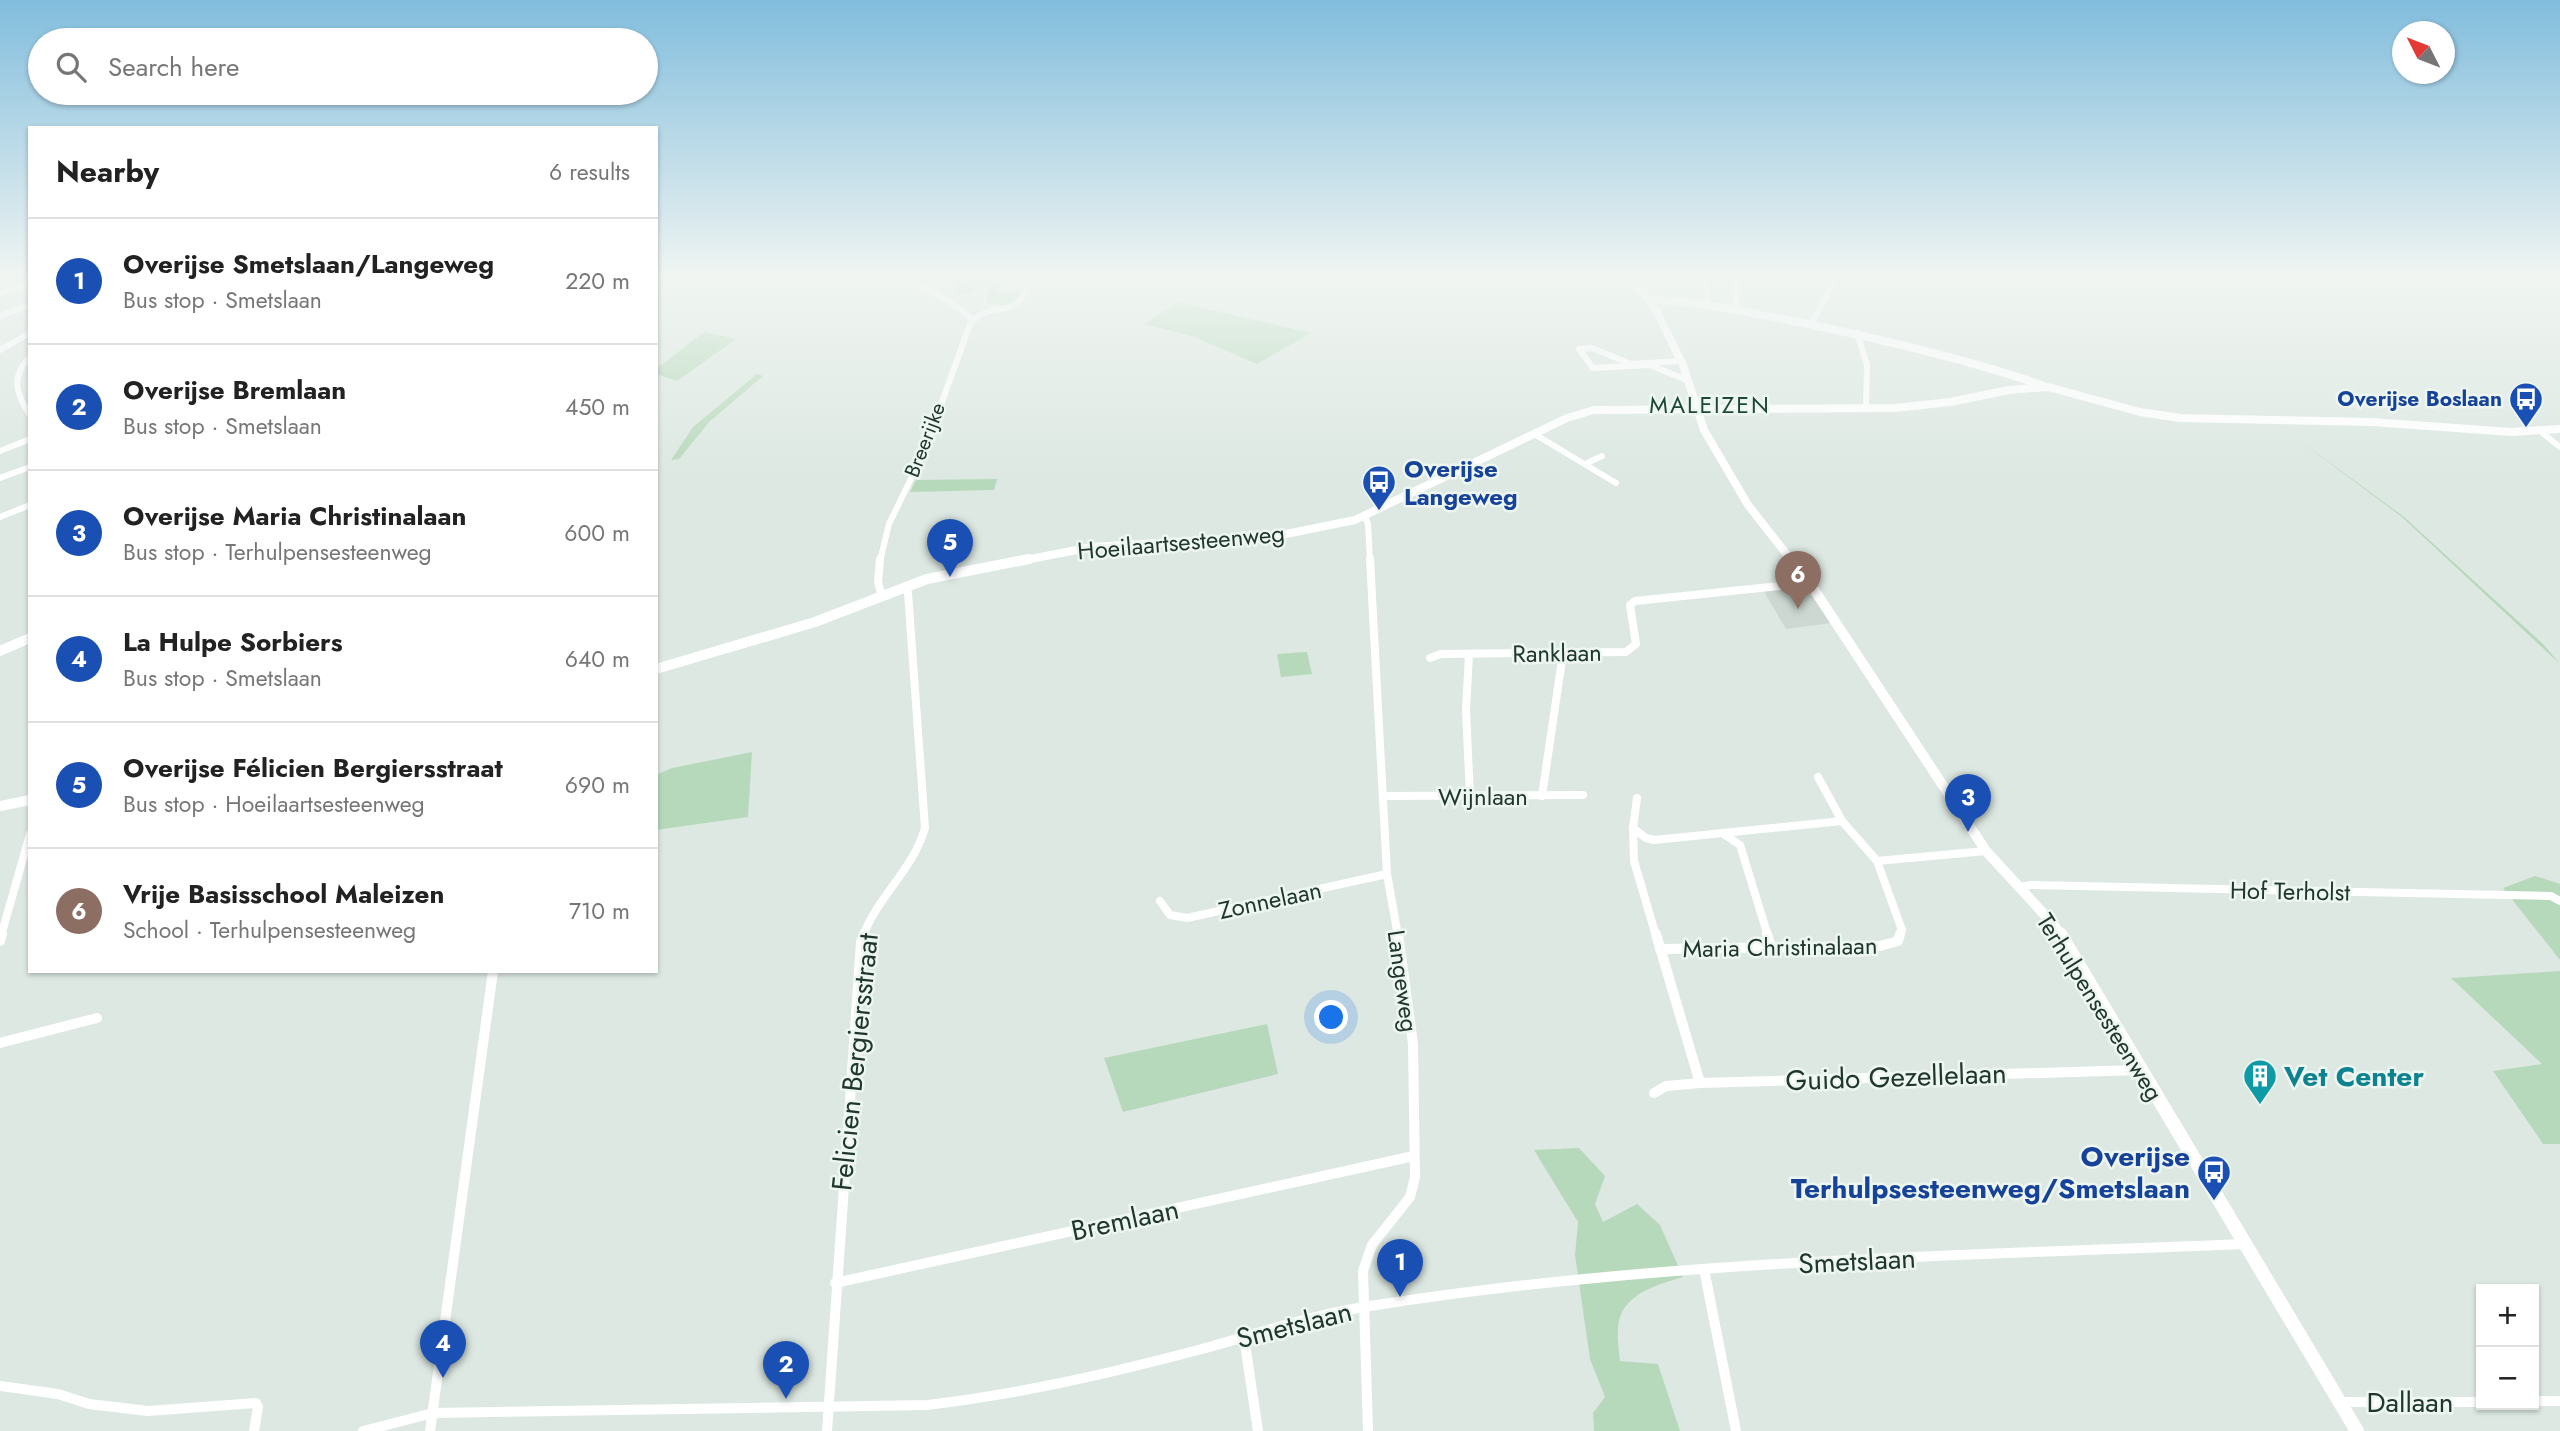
<!DOCTYPE html>
<html lang="en">
<head>
<meta charset="utf-8">
<style>
  :root { --surface:#fff; --page:#f6f6f6; --text:#222; --muted:#767676; --line:#e0e0e0; --accent:#7c3aed }
  body { margin:0; font-family:Jost,sans-serif; background:var(--page); color:var(--text) }
  .controls { position:absolute; right:21px; bottom:21px; display:grid; overflow:hidden; border-radius:0px; box-shadow:0 2px 5px #0004 }
  .controls button { width:63px; height:63px; display:grid; place-items:center; padding:0; border:0; border-bottom:2px solid var(--line); background:var(--surface); color:var(--text); font:35px sans-serif }
  .compass { position:absolute; left:2392px; top:21px; width:63px; height:63px; border-radius:50%; background:var(--surface); box-shadow:0 2px 5px #0004; rotate:312deg }
  .you { position:absolute; left:1332px; top:1018px; width:24px; height:24px; margin:-18px; border:5px solid #fff; border-radius:50%; background:#1a73e8; box-shadow:0 0 0 10px #1a73e833 }
  .badge { display:grid; place-items:center; width:46px; height:46px; border-radius:50%; background:var(--accent); color:#fff; font-size:23px; font-weight:700 }
  .pin { position:absolute; translate:-50% -58px; filter:drop-shadow(0 2px 4px #0008) }
  .pin::after { content:''; position:absolute; top:37px; width:24px; height:21px; background:inherit; clip-path:polygon(0 0,100% 0,50% 100%) }
  .list { margin:0; padding:0; list-style:none }
  h2 { display:flex; justify-content:space-between; align-items:center; height:91px; margin:0; padding:0 28px; font-size:30px }
  h2 small { font-size:23px; font-weight:400; color:var(--muted) }
  .list li { display:grid; grid-template-columns:46px 1fr auto; gap:21px; align-items:center; box-sizing:border-box; height:126px; padding:0 28px; border-top:2px solid var(--line) }
  .list b { display:block; font-size:26px; white-space:nowrap }
  .list p { margin:0; font-size:23px; white-space:nowrap; color:var(--muted) }
  .list em { font-size:23px; font-style:normal; color:var(--muted) }
  .icon { flex:none; width:38px; height:38px; fill:none; stroke:currentColor; stroke-width:2; stroke-linecap:round; stroke-linejoin:round }
  .map { position:relative; flex:none; width:2560px; height:1431px; overflow:hidden }
  .search { position:absolute; background:var(--surface); box-shadow:0 2px 5px #0004; left:28px; top:28px; width:630px; height:77px; display:flex; align-items:center; gap:18px; box-sizing:border-box; padding:0 24px; border-radius:38px; color:var(--muted); font-size:26px }
  .panel { position:absolute; background:var(--surface); box-shadow:0 2px 5px #0004; left:28px; top:126px; width:630px; height:847px; border-radius:0px }
  .map>svg:first-child { display:block }
  .built { fill:#ccd8d1 }
  .green { fill:#b7d9bb }
  .lines { fill:none; stroke-linecap:round; stroke-linejoin:round }
  .street-far2 { stroke:#fff; stroke-width:6 }
  .street-far1 { stroke:#fff; stroke-width:8 }
  .street { stroke:#fff; stroke-width:10 }
  .secondary-far2 { stroke:#fff; stroke-width:8 }
  .secondary-far1 { stroke:#fff; stroke-width:10 }
  .secondary { stroke:#fff; stroke-width:14 }
  .labels { text-anchor:middle; dominant-baseline:central; stroke-width:5; stroke-linejoin:round; paint-order:stroke }
  .far-transit-label { font-size:21px; font-weight:bold; fill:#164399; stroke:#edf6f0; text-anchor:end }
  .far-street-label { font-size:21px; fill:#20372e; stroke:#edf6f0 }
  .far-quarter-label { font-size:23px; letter-spacing:2px; fill:#1d4838; stroke:#edf6f0 }
  .transit-label { font-size:24px; font-weight:bold; fill:#164399; stroke:#edf6f0; text-anchor:start }
  .street-label { font-size:24px; fill:#20372e; stroke:#edf6f0 }
  .near-street-label { font-size:28px; fill:#20372e; stroke:#edf6f0 }
  .near-culture-label { font-size:28px; font-weight:bold; fill:#0d838f; stroke:#edf6f0; text-anchor:start }
  .near-transit-label { font-size:28px; font-weight:bold; fill:#164399; stroke:#edf6f0; text-anchor:end }
</style>
</head>
<body>
<div class="map">
<svg width="2560" height="1431" viewBox="0 0 2560 1431">
  <rect width="100%" height="100%" fill="#dde8e2"/>
  <polygon class="built" points="1807,586 1831,623 1786,629 1763,590"/>
  <g class="green">
    <polygon points="956,276 1001,276 998,292 1026,291 1024,296 1003,308 1000,303 986,304 989,285 974,285 973,293 957,294"/>
    <polygon points="1178,302 1311,333 1257,364 1192,336 1144,324"/>
    <polygon points="704,332 736,339 677,381 656,374 656,369"/>
    <polygon points="757,374 763,376 709,422 679,459 671,460 693,427"/>
    <polygon points="2288,432 2404,517 2543,644 2560,664 2402,517"/>
    <polygon points="997,479 994,490 910,492 916,480"/>
    <polygon points="1307,652 1312,674 1281,677 1277,654"/>
    <polygon points="752,752 748,817 656,830 656,775 672,768"/>
    <polygon points="2535,876 2560,884 2560,960 2503,888"/>
    <polygon points="2560,971 2560,1144 2543,1144 2493,1071 2542,1064 2451,978"/>
    <polygon points="1267,1024 1278,1074 1123,1112 1104,1058"/>
    <path d="M1579,1148L1605,1176L1595,1204L1603,1222L1637,1204L1660,1225L1683,1277C1657,1285 1620,1294 1618,1328C1617,1338 1619,1350 1620,1361L1658,1364L1680,1431H1594L1593,1413L1605,1397L1590,1359L1575,1255L1578,1222L1534,1150Z"/>
  </g>
  <g class="lines">
    <g class="street-far2">
      <polyline points="904,276 956,306 973,320"/>
      <polyline points="1706,276 1707,306"/>
      <polyline points="1736,276 1736,310"/>
      <polyline points="0,293 30,283"/>
      <polyline points="0,316 30,305"/>
      <polyline points="1811,324 1838,276"/>
      <polyline points="1857,333 1867,365 1866,408"/>
      <polyline points="0,350 30,333"/>
      <path d="M30,357C10,377 16,394 30,415"/>
      <polyline points="1681,361 1631,364 1592,348 1579,349 1593,368 1650,365 1689,381"/>
      <polyline points="2540,431 2560,447"/>
      <polyline points="1536,435 1616,483"/>
      <polyline points="0,451 30,439"/>
      <polyline points="1585,464 1602,456"/>
      <polyline points="0,478 30,467"/>
      <polyline points="0,517 30,505"/>
      <polyline points="1365,517 1368,524 1370,561"/>
      <path d="M880,561L889,524L924,452L970,324C995,295 1019,327 1029,276"/>
    </g>
    <g class="street-far1">
      <polyline points="880,559 878,582 882,597"/>
      <polyline points="1370,559 1387,874 1398,936"/>
      <polyline points="1469,654 1466,710 1470,797"/>
      <polyline points="1430,658 1441,654 1626,652 1636,644 1630,605 1635,601 1810,583"/>
      <polyline points="1818,777 1842,821 1877,861 1902,930 1900,936"/>
      <polyline points="1383,796 1583,795"/>
      <polyline points="1542,796 1563,653"/>
      <polyline points="1637,798 1633,828 1634,861 1656,936"/>
      <polyline points="1633,828 1646,838 1654,840 1842,821"/>
      <polyline points="1725,835 1740,845 1768,936"/>
      <polyline points="1877,861 1986,851"/>
      <polyline points="2020,887 2031,885 2551,896 2560,901"/>
      <polyline points="1160,901 1170,915 1187,918 1387,874"/>
      <polyline points="1,936 30,834"/>
      <path d="M863,936C878,896 913,870 925,828L908,593L905,586"/>
    </g>
    <g class="street">
      <polyline points="1656,934 1700,1083"/>
      <polyline points="1767,934 1771,947"/>
      <polyline points="0,941 2,934"/>
      <polyline points="1660,949 1880,946 1898,941 1900,934"/>
      <polyline points="0,1043 97,1018"/>
      <polyline points="1654,1093 1666,1086 1700,1083 2139,1070"/>
      <polyline points="1704,1269 1736,1431"/>
      <polyline points="835,1283 1414,1156"/>
      <polyline points="1244,1337 1258,1431"/>
      <polyline points="0,1386 58,1394 89,1404 148,1411 256,1403 258,1407 254,1431"/>
      <polyline points="2534,1401 2560,1401"/>
      <polyline points="2339,1402 2481,1402"/>
      <path d="M363,1431L433,1413L927,1405C1021,1394 1111,1373 1202,1349C1256,1334 1309,1316 1364,1307C1655,1260 1951,1256 2245,1244"/>
      <polyline points="430,1431 493,971"/>
      <polyline points="827,1431 861,942 864,934"/>
      <polyline points="1368,1431 1363,1271 1372,1245 1410,1197 1415,1177 1413,1044 1398,934"/>
    </g>
    <g class="secondary-far2">
      <polyline points="1631,276 1655,308 1683,365 1704,430 1748,505 1792,561"/>
      <path d="M1650,300C1699,301 1745,312 1793,321C1877,338 1960,357 2042,385"/>
      <polyline points="1020,561 1092,547 1276,536 1355,520 1567,418 1594,410 1895,408 1950,402 2009,390 2048,387 2140,412 2180,418 2372,422 2511,432 2560,429"/>
    </g>
    <g class="secondary-far1">
      <polyline points="1790,559 1815,591 1986,851 2054,925 2061,936"/>
      <polyline points="0,651 30,638"/>
      <polyline points="656,669 815,622 927,579 1029,559"/>
      <polyline points="0,806 30,800"/>
    </g>
    <polyline class="secondary" points="2060,934 2357,1431"/>
  </g>
  <linearGradient id="sky" x2="0" y2="1"><stop stop-color="#81bddd"/><stop offset="0.58" stop-color="#f0f5f2"/><stop offset="1" stop-color="#f0f5f2" stop-opacity="0"/></linearGradient>
  <rect width="2560" height="477" fill="url(#sky)"/>
  <defs>
    <g id="bus-pin" transform="scale(1.75)"><path d="M0 17L-7.5 6A9.5 9.5 0 1 1 7.5 6Z" fill="#1a4fb4" stroke="#edf6f0"/><path d="M-5-6H5V4H4V6H2V4H-2V6H-4V4H-5ZM-3.5-4V0h7V-4ZM-3.5 1.2v1.5H-2V1.2ZM2 1.2v1.5H3.5V1.2Z" fill="#fff"/></g>
    <g id="building-pin" transform="scale(1.75)"><path d="M0 17L-7.5 6A9.5 9.5 0 1 1 7.5 6Z" fill="#0f9aa8" stroke="#edf6f0"/><path d="M-4-6H4V6H1V3H-1V6H-4ZM-2.5-4.3h1.7v1.8h-1.7ZM.8-4.3h1.7v1.8H.8ZM-2.5-1h1.7V.8h-1.7ZM.8-1h1.7V.8H.8Z" fill="#fff"/></g>
  </defs>
  <g fill-rule="evenodd">
    <use href="#bus-pin" x="2526" y="399"/>
    <use href="#bus-pin" x="1379" y="482"/>
    <use href="#building-pin" x="2260" y="1076"/>
    <use href="#bus-pin" x="2214" y="1172"/>
  </g>
  <g class="labels">
    <g class="far-transit-label">
      <text x="2502" y="399">Overijse Boslaan</text>
    </g>
    <g class="far-street-label">
      <text transform="translate(925 440) rotate(-69)">Breerijke</text>
    </g>
    <g class="far-quarter-label">
      <text x="1710" y="405">MALEIZEN</text>
    </g>
    <g class="transit-label">
      <text x="1404" y="468">Overijse<tspan x="1404" dy="28">Langeweg</tspan></text>
    </g>
    <g class="street-label">
      <text transform="translate(1181 542) rotate(-5)">Hoeilaartsesteenweg</text>
      <text transform="translate(1557 653) rotate(-1)">Ranklaan</text>
      <text x="1483" y="796">Wijnlaan</text>
      <text transform="translate(2290 891) rotate(1)">Hof Terholst</text>
      <text transform="translate(1270 900) rotate(-12)">Zonnelaan</text>
      <text transform="translate(1780 947) rotate(-1)">Maria Christinalaan</text>
      <text transform="translate(1403 981) rotate(82)">Langeweg</text>
      <text transform="translate(2100 1007) rotate(58)">Terhulpensesteenweg</text>
    </g>
    <g class="near-street-label">
      <text transform="translate(855 1062) rotate(-84)">Felicien Bergiersstraat</text>
      <text transform="translate(1896 1077) rotate(-2)">Guido Gezellelaan</text>
      <text transform="translate(1125 1220) rotate(-12)">Bremlaan</text>
      <text transform="translate(1857 1261) rotate(-3)">Smetslaan</text>
      <text transform="translate(1294 1325) rotate(-14)">Smetslaan</text>
      <text x="2410" y="1402">Dallaan</text>
    </g>
    <g class="near-culture-label">
      <text x="2284" y="1076">Vet Center</text>
    </g>
    <g class="near-transit-label">
      <text x="2190" y="1156">Overijse<tspan x="2190" dy="32">Terhulpsesteenweg/Smetslaan</tspan></text>
    </g>
  </g>
</svg>
<div class="controls">
<button>+</button>
<button>−</button>
</div>
<svg class="compass" viewBox="-18 -18 36 36"><path d="M0-13l5 13h-10z" fill="#e53935"/><path d="M0 13l5-13h-10z" fill="#767676"/></svg>
<div class="you"></div>
<div class="pin badge" style="left:1400px;top:1297px;background:#1a4fb4">1</div>
<div class="pin badge" style="left:786px;top:1399px;background:#1a4fb4">2</div>
<div class="pin badge" style="left:1968px;top:832px;background:#1a4fb4">3</div>
<div class="pin badge" style="left:443px;top:1378px;background:#1a4fb4">4</div>
<div class="pin badge" style="left:950px;top:577px;background:#1a4fb4">5</div>
<div class="pin badge" style="left:1798px;top:609px;background:#8d6e63">6</div>
<div class="search"><svg class="icon" aria-label="search" viewBox="0 0 24 24"><circle cx="10" cy="10" r="6"/><path d="M15 15l6 6"/></svg>Search here</div>
<section class="panel">
<h2>Nearby<small>6 results</small></h2>
<ul class="list">
<li><span class="badge" style="background:#1a4fb4">1</span><div><b>Overijse Smetslaan/Langeweg</b><p>Bus stop · Smetslaan</p></div><em>220 m</em></li>
<li><span class="badge" style="background:#1a4fb4">2</span><div><b>Overijse Bremlaan</b><p>Bus stop · Smetslaan</p></div><em>450 m</em></li>
<li><span class="badge" style="background:#1a4fb4">3</span><div><b>Overijse Maria Christinalaan</b><p>Bus stop · Terhulpensesteenweg</p></div><em>600 m</em></li>
<li><span class="badge" style="background:#1a4fb4">4</span><div><b>La Hulpe Sorbiers</b><p>Bus stop · Smetslaan</p></div><em>640 m</em></li>
<li><span class="badge" style="background:#1a4fb4">5</span><div><b>Overijse Félicien Bergiersstraat</b><p>Bus stop · Hoeilaartsesteenweg</p></div><em>690 m</em></li>
<li><span class="badge" style="background:#8d6e63">6</span><div><b>Vrije Basisschool Maleizen</b><p>School · Terhulpensesteenweg</p></div><em>710 m</em></li>
</ul>
</section>
</div>
</body>
</html>
